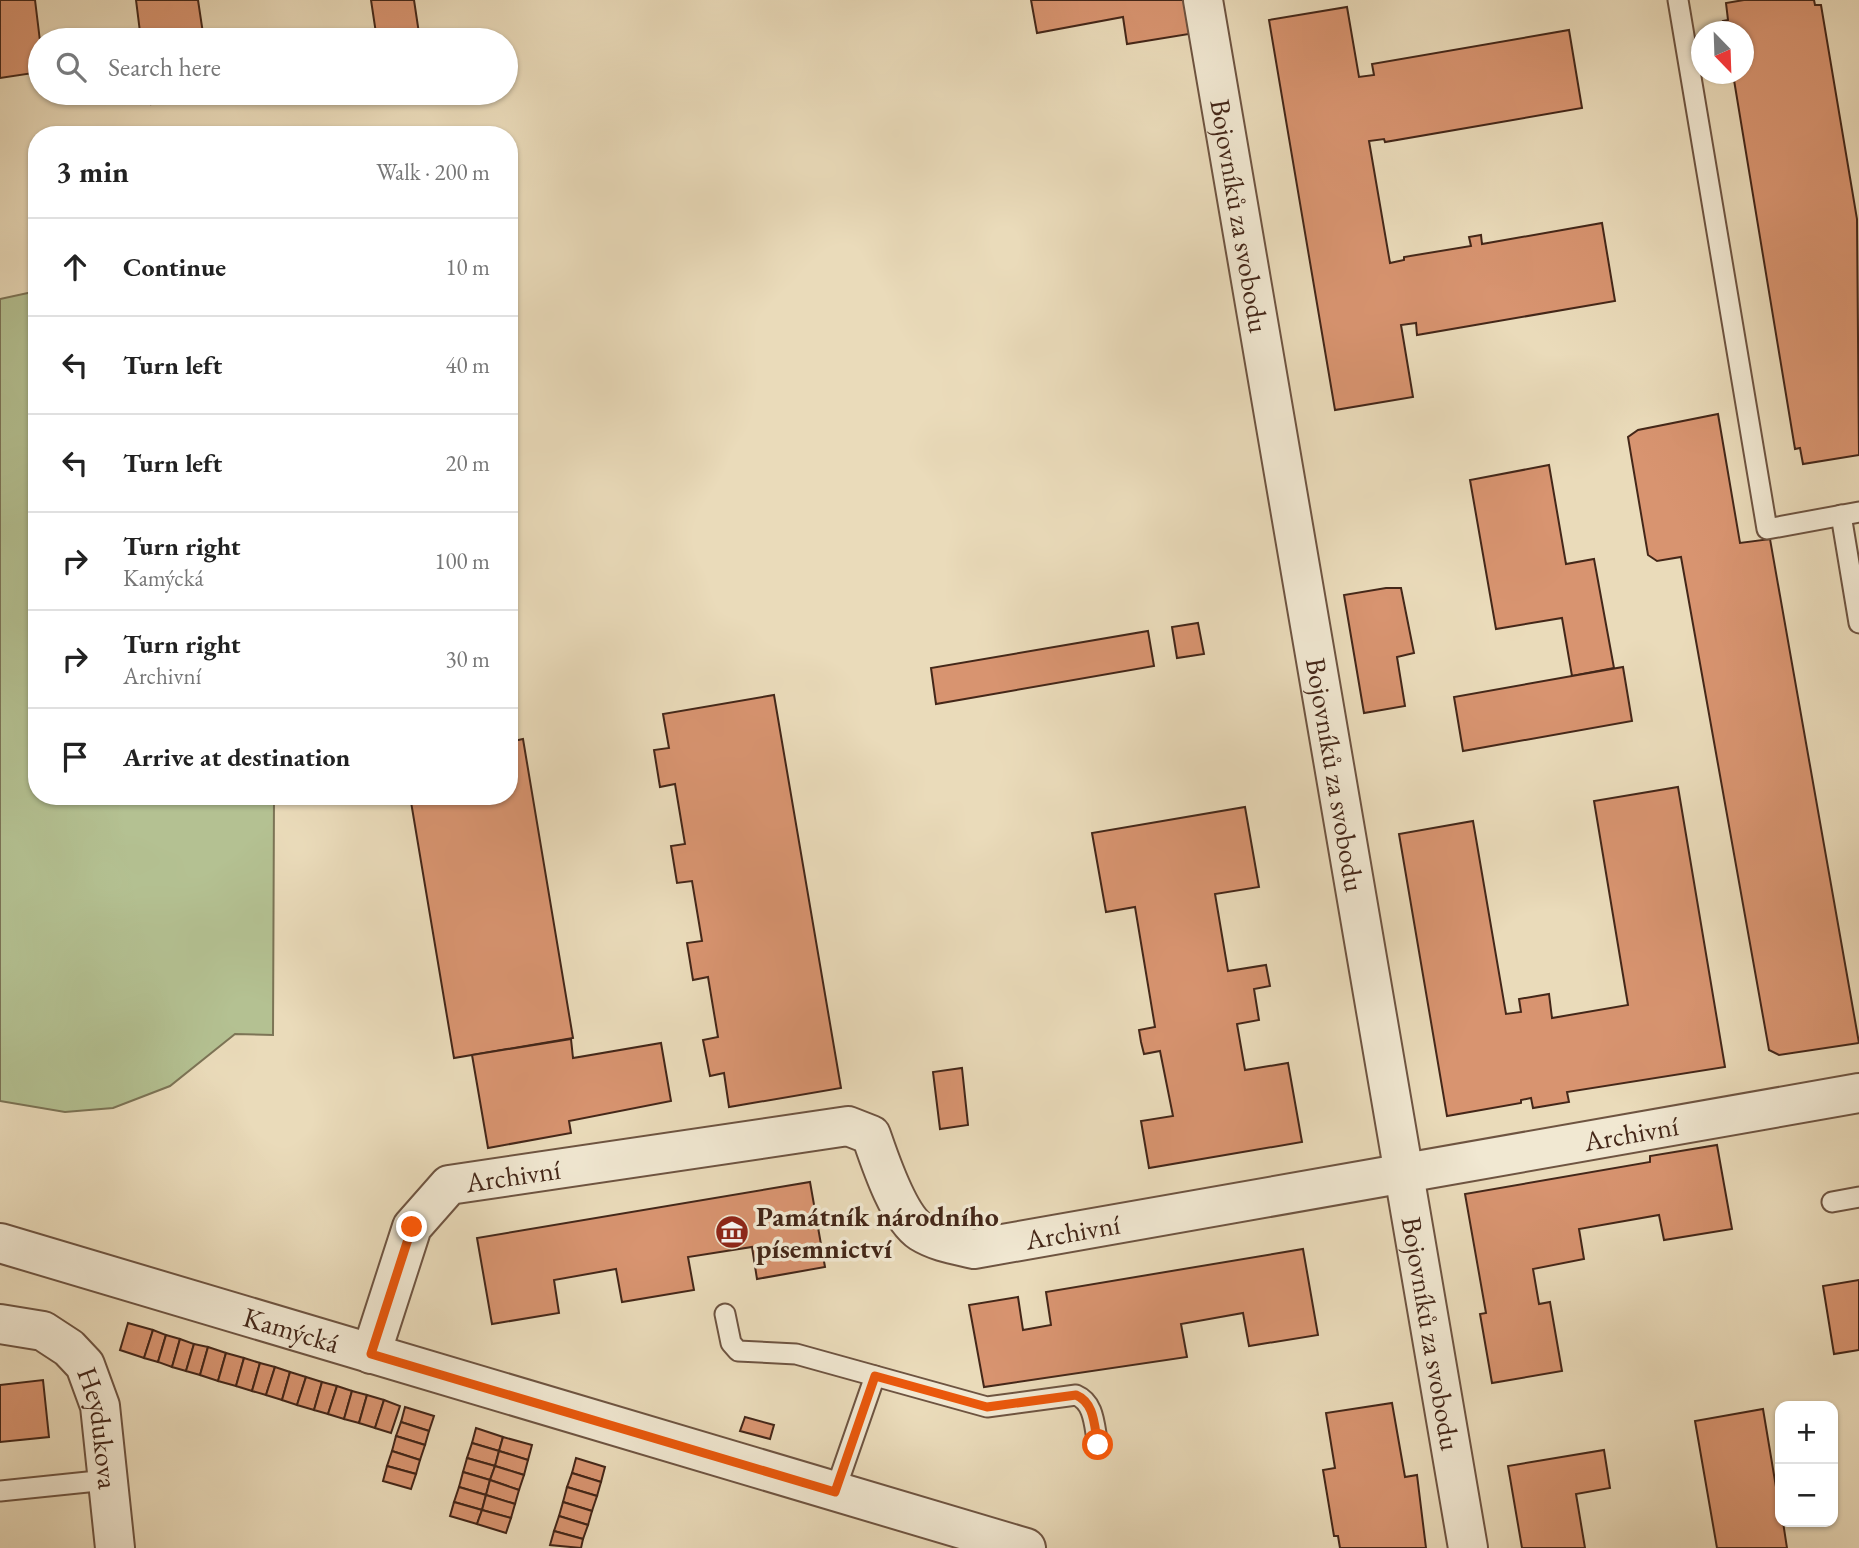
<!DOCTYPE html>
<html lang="en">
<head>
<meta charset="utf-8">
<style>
  :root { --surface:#fff; --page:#f6f6f6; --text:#222; --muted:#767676; --line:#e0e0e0 }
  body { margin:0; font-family:"EB Garamond",serif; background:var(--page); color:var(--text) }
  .controls { position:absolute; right:21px; bottom:21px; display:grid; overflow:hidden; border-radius:14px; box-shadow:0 2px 5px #0004 }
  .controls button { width:63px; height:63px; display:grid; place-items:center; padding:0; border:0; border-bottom:2px solid var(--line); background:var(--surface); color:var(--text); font:35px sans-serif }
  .compass { position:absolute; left:1691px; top:21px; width:63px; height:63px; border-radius:50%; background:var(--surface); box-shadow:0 2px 5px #0004; rotate:157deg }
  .stop { position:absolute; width:21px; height:21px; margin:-16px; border:5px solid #ea580c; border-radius:50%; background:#fff }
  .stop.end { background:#ea580c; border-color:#fff; box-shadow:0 2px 7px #0008 }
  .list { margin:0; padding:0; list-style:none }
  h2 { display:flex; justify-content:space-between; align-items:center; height:91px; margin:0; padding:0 28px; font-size:30px }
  h2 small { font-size:23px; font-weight:400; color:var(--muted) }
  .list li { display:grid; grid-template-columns:46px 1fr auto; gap:21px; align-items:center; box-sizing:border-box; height:98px; padding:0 28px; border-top:2px solid var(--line) }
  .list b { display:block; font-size:26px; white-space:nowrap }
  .list p { margin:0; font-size:23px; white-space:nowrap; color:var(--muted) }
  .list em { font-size:23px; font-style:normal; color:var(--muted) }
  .icon { flex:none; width:38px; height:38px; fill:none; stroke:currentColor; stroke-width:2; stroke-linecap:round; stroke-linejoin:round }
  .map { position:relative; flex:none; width:1859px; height:1548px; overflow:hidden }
  .search { position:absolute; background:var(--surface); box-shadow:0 2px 5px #0004; left:28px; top:28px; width:490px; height:77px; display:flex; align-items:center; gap:18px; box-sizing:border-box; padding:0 24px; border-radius:38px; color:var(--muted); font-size:26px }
  .panel { position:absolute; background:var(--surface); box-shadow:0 2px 5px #0004; left:28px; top:126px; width:490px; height:679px; border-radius:28px }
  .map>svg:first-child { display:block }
  .green { fill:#b4c192; stroke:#7c7456; stroke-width:2 }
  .building { fill:#d89470; stroke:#442719; stroke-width:2 }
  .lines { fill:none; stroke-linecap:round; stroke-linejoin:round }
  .lane-casing { stroke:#6e5441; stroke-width:23 }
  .street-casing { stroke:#6e5441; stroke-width:42 }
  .lane { stroke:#f1e8d2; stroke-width:19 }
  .street { stroke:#f1e8d2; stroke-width:38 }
  .route { stroke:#ea580c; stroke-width:9 }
  .labels { text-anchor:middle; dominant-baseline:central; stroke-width:7; stroke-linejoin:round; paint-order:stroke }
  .street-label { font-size:28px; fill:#442719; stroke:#f1e8d2 }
  .poi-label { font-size:28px; font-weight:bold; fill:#442719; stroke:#f1e8d2; text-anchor:start }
</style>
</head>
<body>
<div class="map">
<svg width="1859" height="1548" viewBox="0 0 1859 1548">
  <rect width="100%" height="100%" fill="#eadbba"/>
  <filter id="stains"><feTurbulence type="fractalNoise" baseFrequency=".00286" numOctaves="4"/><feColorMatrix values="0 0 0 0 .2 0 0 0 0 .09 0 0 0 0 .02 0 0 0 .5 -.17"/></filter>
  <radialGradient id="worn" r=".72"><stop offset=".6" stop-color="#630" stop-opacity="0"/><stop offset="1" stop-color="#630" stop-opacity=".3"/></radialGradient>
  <polygon class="green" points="37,291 37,796 274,796 273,1035 235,1034 170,1086 113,1108 65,1112 0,1101 0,299"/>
  <g class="building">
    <polygon points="0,0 35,0 40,41 40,72 0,78"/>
    <polygon points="136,0 198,0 204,40 141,40"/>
    <polygon points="371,0 414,0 420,40 377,40"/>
    <polygon points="1031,0 1184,0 1189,34 1127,44 1123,17 1037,33"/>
    <polygon points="1744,0 1814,0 1815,5 1821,5 1857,219 1859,455 1803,464 1800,448 1795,449 1733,74 1744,74 1744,32 1726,32 1723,21 1728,20 1726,3"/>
    <polygon points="1347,7 1359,77 1374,75 1372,64 1569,30 1582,108 1385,142 1384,139 1369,141 1390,263 1404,260 1404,257 1471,246 1469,237 1481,235 1482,244 1602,223 1615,301 1417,335 1416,323 1401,325 1413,397 1335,410 1269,20"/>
    <polygon points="149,93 211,93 212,95 151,104"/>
    <polygon points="1718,414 1740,543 1770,539 1859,1043 1779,1055 1769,1050 1681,557 1657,561 1648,555 1628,437 1638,430"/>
    <polygon points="1549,465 1566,564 1594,559 1614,668 1572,676 1562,618 1496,629 1470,480"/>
    <polygon points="1386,588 1401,588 1414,653 1397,657 1405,706 1364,713 1344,595"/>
    <polygon points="1198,623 1204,654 1177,658 1172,627"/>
    <polygon points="1148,631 1154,666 936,704 931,668"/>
    <polygon points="1623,667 1632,721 1463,751 1454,697"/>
    <polygon points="774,695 841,1088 729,1107 724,1073 710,1076 703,1040 718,1037 708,977 693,980 687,943 702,941 692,881 677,883 671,846 685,844 675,784 660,787 654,750 669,748 663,714"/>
    <polygon points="523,739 573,1038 454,1058 410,796 509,796 509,742"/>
    <polygon points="1678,787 1725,1067 1567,1092 1569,1102 1533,1108 1531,1098 1521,1100 1521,1103 1447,1116 1399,834 1473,821 1506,1014 1521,1012 1519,999 1549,994 1552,1018 1628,1005 1594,801"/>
    <polygon points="1245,807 1259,887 1215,894 1228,971 1266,965 1270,986 1254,989 1259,1020 1237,1024 1245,1070 1288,1063 1302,1142 1149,1168 1141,1121 1173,1116 1160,1051 1144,1054 1141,1042 1139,1030 1155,1027 1135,907 1106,912 1092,833"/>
    <polygon points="571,1039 573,1058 661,1043 671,1101 569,1121 571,1133 488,1148 472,1055"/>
    <polygon points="962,1068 968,1125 940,1129 933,1072"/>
    <polygon points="1717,1145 1732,1229 1664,1240 1659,1215 1579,1229 1584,1259 1533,1269 1539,1304 1550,1302 1562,1371 1492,1383 1480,1314 1486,1313 1465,1194 1650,1162 1650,1156"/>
    <polygon points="810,1182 825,1267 757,1279 752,1247 688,1257 694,1290 622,1302 616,1269 554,1280 559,1313 492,1324 477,1238"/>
    <polygon points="1303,1249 1318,1335 1249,1346 1243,1313 1181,1324 1187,1357 984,1387 969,1305 1018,1297 1023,1330 1051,1325 1046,1292"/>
    <polygon points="1859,1280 1859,1350 1834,1354 1823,1286"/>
    <polygon points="128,1323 153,1330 144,1358 120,1350"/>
    <polygon points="153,1330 166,1335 158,1362 144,1358"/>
    <polygon points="166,1335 180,1339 172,1367 158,1362"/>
    <polygon points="180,1339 194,1344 186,1371 172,1367"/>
    <polygon points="194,1344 208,1347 200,1375 186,1371"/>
    <polygon points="208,1347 226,1353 218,1381 200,1375"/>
    <polygon points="226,1353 244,1358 236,1386 218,1381"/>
    <polygon points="244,1358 260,1363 252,1391 236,1386"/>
    <polygon points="260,1363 275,1367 266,1395 252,1391"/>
    <polygon points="275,1367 290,1372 282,1400 266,1395"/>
    <polygon points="290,1372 306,1377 297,1405 282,1400"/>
    <polygon points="306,1377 322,1382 314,1410 297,1405"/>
    <polygon points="43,1380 49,1437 0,1442 0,1385"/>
    <polygon points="322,1382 337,1386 328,1414 314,1410"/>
    <polygon points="337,1386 352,1391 344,1419 328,1414"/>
    <polygon points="352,1391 367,1395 359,1423 344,1419"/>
    <polygon points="367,1395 384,1400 375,1428 359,1423"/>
    <polygon points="384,1400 400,1406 391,1433 375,1428"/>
    <polygon points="1392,1403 1405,1477 1417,1475 1426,1548 1340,1548 1338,1536 1334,1536 1323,1470 1335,1468 1326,1413"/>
    <polygon points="405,1407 434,1416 429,1431 401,1422"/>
    <polygon points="1763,1409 1777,1493 1780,1493 1780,1522 1787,1522 1783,1522 1787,1548 1717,1548 1695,1421"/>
    <polygon points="745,1417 774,1425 770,1439 740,1431"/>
    <polygon points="401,1422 429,1431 425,1445 396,1436"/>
    <polygon points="476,1428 503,1437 499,1451 472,1443"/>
    <polygon points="396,1436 425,1445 420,1460 392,1451"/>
    <polygon points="503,1437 532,1445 528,1460 499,1451"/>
    <polygon points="472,1443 499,1451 495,1466 467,1458"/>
    <polygon points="1604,1450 1610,1488 1576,1494 1585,1548 1522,1548 1508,1466"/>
    <polygon points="392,1451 420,1460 416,1474 387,1466"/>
    <polygon points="499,1451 528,1460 524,1475 495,1466"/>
    <polygon points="467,1458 495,1466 490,1480 463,1472"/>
    <polygon points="576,1458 605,1467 601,1482 572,1473"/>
    <polygon points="387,1466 416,1474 411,1489 383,1481"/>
    <polygon points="495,1466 524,1475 519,1490 490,1480"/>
    <polygon points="463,1472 490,1480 486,1495 459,1487"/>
    <polygon points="572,1473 601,1482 597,1496 567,1487"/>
    <polygon points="490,1480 519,1490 515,1504 486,1495"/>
    <polygon points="459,1487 486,1495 482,1510 454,1502"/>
    <polygon points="567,1487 597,1496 592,1511 563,1502"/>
    <polygon points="486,1495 515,1504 511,1518 482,1510"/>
    <polygon points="454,1502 482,1510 477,1524 450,1516"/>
    <polygon points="563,1502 592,1511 588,1525 559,1516"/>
    <polygon points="482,1510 511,1518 506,1533 477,1524"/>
    <polygon points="559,1516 588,1525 583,1539 554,1531"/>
    <polygon points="554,1531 583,1539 581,1548 550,1545"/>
  </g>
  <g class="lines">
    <g class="lane-casing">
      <g id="lane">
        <polyline points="1678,0 1767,529 1859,512"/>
        <polyline points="1841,515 1859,623"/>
        <polyline points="1832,1202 1859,1197"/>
        <path d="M725,1314L731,1343L738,1351L796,1354L987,1407L1076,1395C1095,1403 1094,1426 1098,1445"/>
        <polyline points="0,1491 107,1480"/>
        <polyline points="835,1491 875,1376"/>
      </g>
    </g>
    <g class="street-casing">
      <g id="street">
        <path id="s1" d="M1203,0L1468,1548"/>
        <path id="s2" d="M0,1243L1026,1548"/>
        <path id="s3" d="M0,1324L43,1331L69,1348L85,1365L100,1406L115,1548"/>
        <path id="s4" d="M371,1354L412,1227L449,1185L848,1126L871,1135C880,1161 898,1217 921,1232C937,1242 957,1245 974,1249L1859,1093"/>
      </g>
    </g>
    <use href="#lane" class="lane"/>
    <use href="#street" class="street"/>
  </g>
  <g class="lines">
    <path class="route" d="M412,1227L371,1354L835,1492L875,1376L987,1407L1076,1395C1095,1403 1094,1426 1098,1445"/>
  </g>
  <defs>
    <g id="museum-disc" transform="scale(1.75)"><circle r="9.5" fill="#8f2418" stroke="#f1e8d2"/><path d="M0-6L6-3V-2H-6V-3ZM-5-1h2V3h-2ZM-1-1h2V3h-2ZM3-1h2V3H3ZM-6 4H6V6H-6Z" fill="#fff"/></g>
  </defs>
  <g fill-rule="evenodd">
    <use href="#museum-disc" x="732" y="1232"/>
  </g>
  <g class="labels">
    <g class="street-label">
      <text stroke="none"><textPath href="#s1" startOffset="219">Bojovníků za svobodu</textPath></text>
      <text stroke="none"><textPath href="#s1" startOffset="786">Bojovníků za svobodu</textPath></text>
      <text stroke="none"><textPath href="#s4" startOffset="1451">Archivní</textPath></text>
      <text stroke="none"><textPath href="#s4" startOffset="254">Archivní</textPath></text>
      <text stroke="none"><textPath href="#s4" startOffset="884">Archivní</textPath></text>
      <text stroke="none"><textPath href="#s2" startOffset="304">Kamýcká</textPath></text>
      <text stroke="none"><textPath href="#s1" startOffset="1353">Bojovníků za svobodu</textPath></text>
      <text stroke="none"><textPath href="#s3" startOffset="163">Heydukova</textPath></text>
    </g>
    <g class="poi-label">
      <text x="756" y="1216">Památník národního<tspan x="756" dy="32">písemnictví</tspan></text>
    </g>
  </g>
  <rect width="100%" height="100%" filter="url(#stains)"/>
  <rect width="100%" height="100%" fill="url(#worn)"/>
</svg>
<div class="controls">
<button>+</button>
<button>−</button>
</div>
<svg class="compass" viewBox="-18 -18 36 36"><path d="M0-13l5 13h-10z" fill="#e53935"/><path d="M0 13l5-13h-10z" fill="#767676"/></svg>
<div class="stop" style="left:1098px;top:1445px"></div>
<div class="stop end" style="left:412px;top:1227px"></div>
<div class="search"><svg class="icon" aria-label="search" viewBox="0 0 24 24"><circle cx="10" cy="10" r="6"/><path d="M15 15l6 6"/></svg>Search here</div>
<section class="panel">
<h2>3 min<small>Walk · 200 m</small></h2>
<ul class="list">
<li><svg class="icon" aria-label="ahead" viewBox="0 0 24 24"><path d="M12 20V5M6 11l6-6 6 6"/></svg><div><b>Continue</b></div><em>10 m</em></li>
<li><svg class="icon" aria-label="left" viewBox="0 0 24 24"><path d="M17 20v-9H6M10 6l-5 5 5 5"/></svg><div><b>Turn left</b></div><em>40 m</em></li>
<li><svg class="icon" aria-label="left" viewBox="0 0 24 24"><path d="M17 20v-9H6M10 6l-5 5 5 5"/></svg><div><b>Turn left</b></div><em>20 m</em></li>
<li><svg class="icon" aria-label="right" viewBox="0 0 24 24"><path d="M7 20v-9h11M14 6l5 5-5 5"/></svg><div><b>Turn right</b><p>Kamýcká</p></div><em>100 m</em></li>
<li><svg class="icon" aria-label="right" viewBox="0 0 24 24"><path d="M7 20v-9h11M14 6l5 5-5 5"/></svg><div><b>Turn right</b><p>Archivní</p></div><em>30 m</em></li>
<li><svg class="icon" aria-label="arrive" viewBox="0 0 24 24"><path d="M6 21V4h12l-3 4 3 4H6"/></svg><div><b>Arrive at destination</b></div></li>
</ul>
</section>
</div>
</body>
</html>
